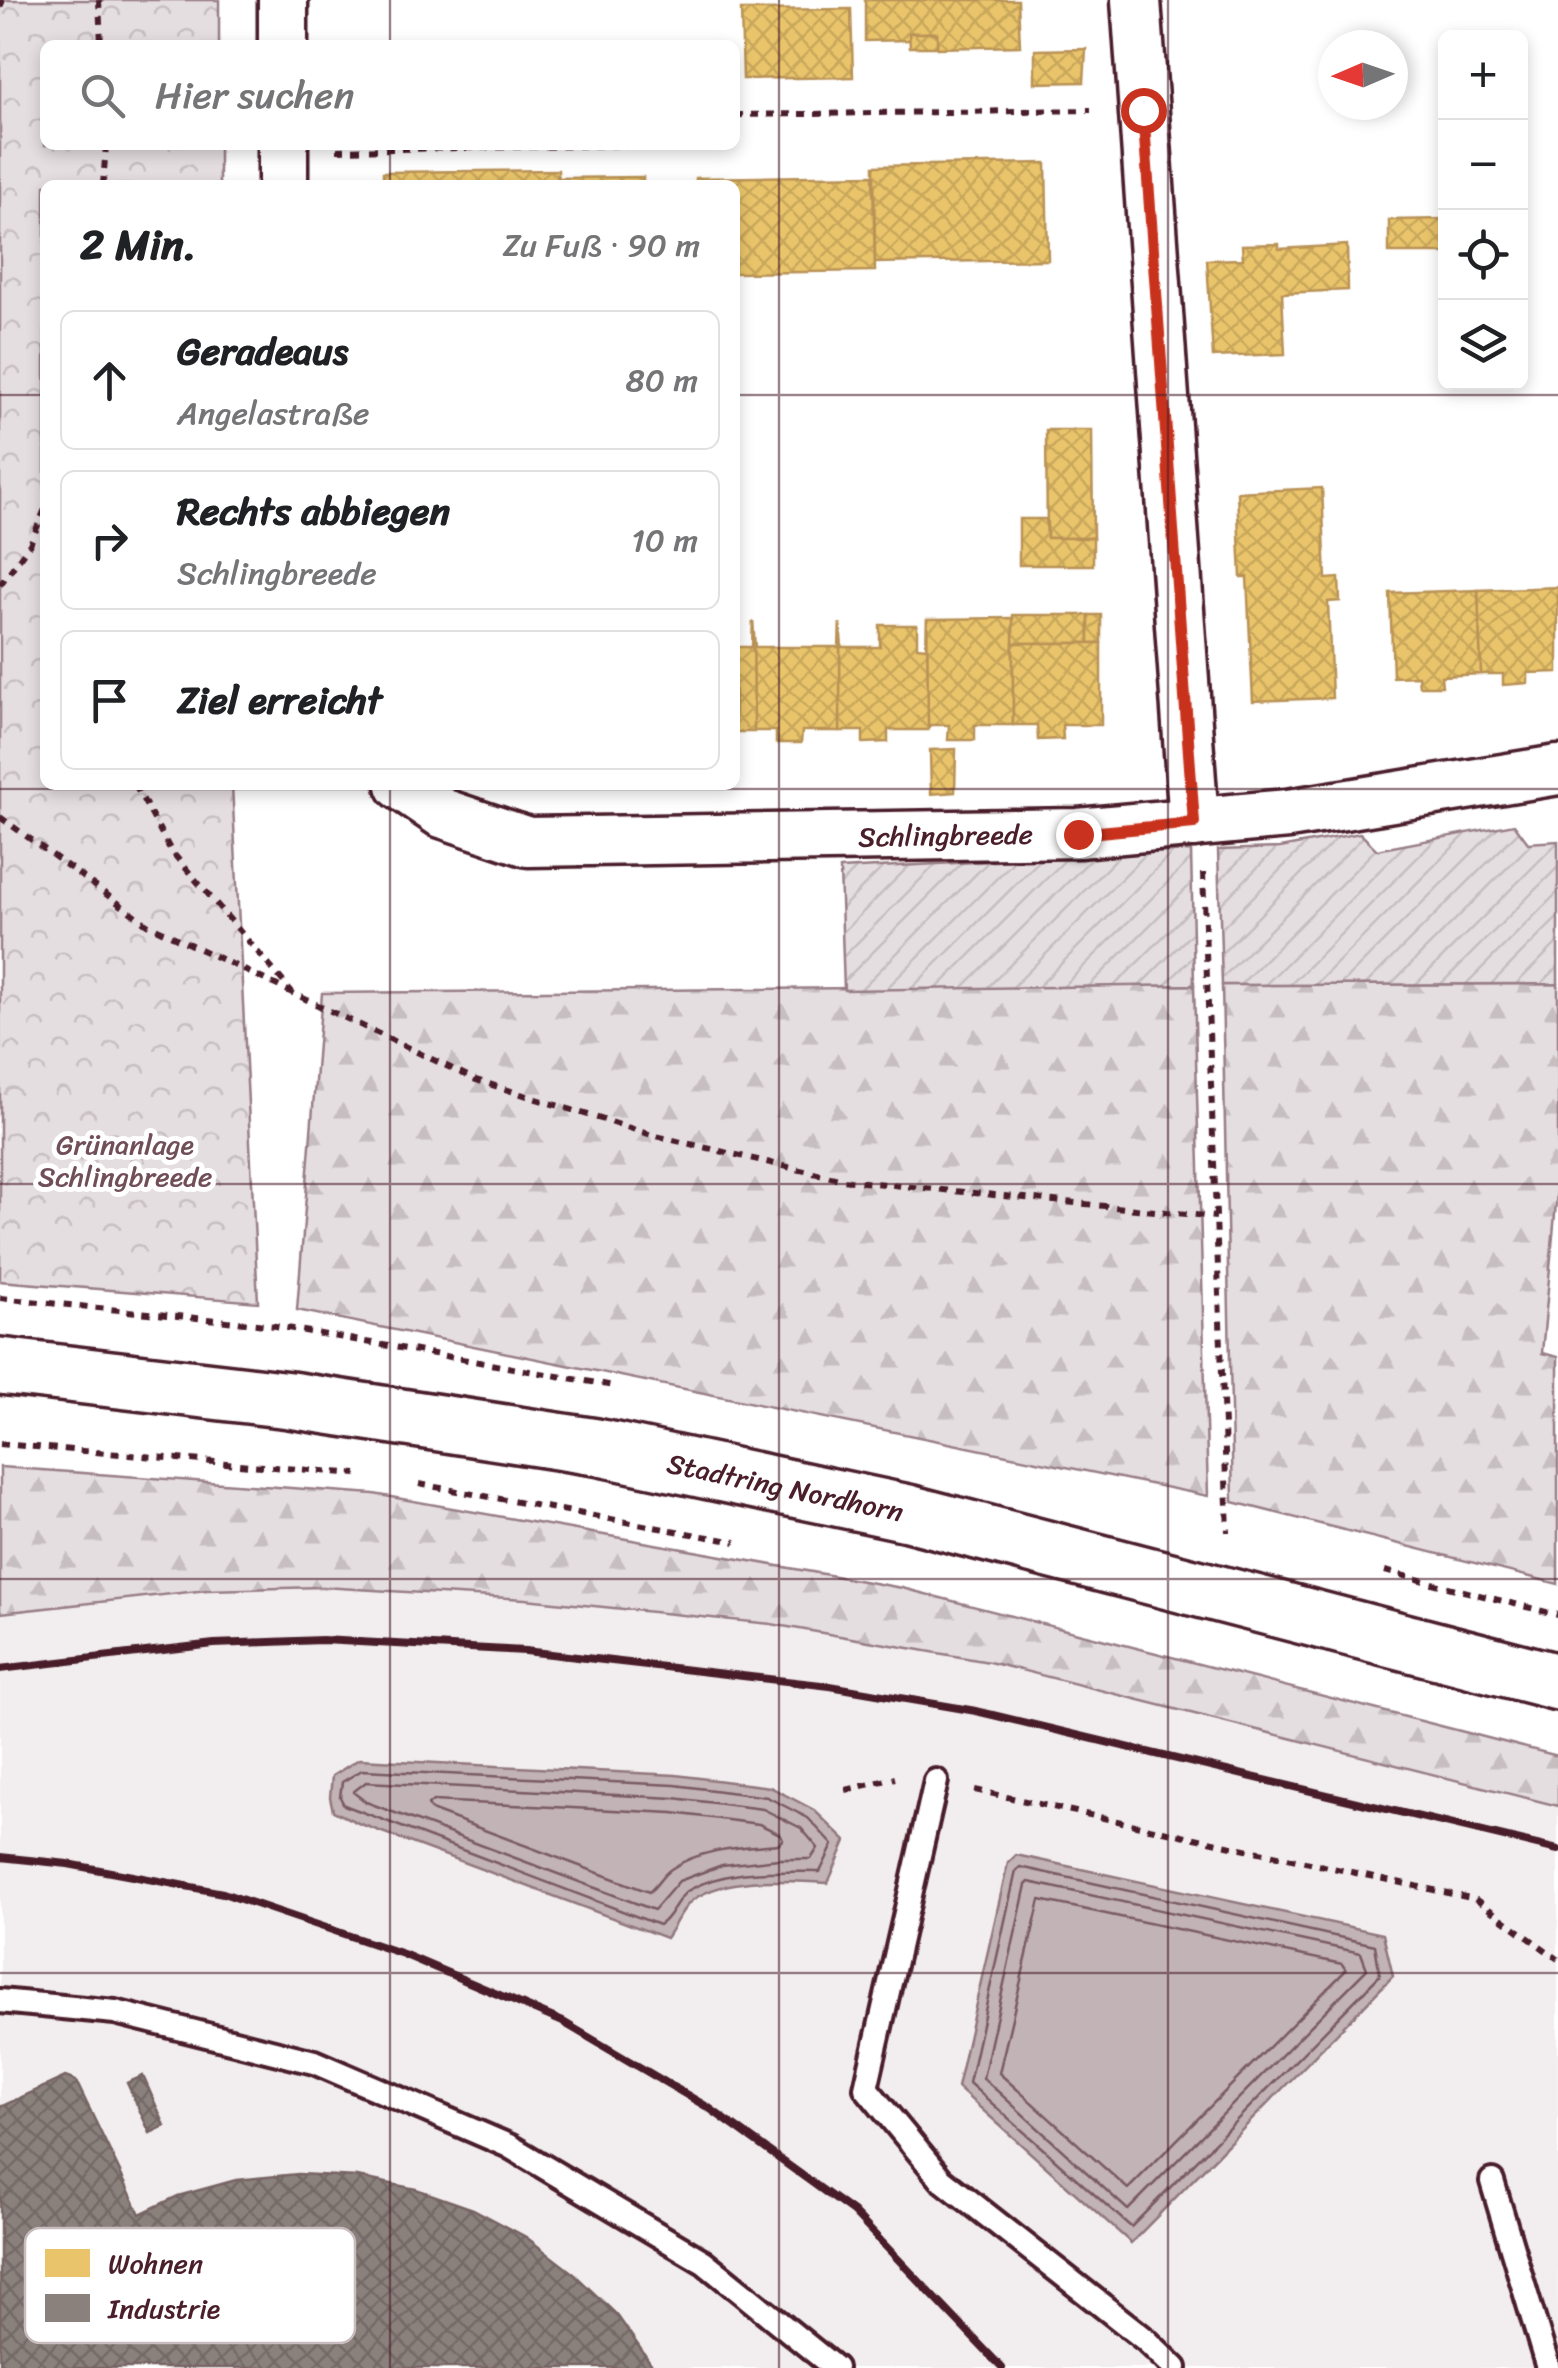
<!DOCTYPE html>
<html lang="de">
<head>
<meta charset="utf-8">
<style>
  :root { --surface:#fff; --page:#f6f6f6; --text:#202124; --muted:#757577; --line:#e0e0e0 }
  body { margin:0; font-family:Sriracha,sans-serif; background:var(--page); color:var(--text) }
  .controls { position:absolute; right:30px; top:30px; display:grid; overflow:hidden; border-radius:15px; box-shadow:0 5px 15px #0003 }
  .controls button { width:90px; height:90px; display:grid; place-items:center; padding:0; border:0; border-bottom:2px solid var(--line); background:var(--surface); color:var(--text); font:50px sans-serif }
  .compass { position:absolute; left:1318px; top:30px; width:90px; height:90px; border-radius:50%; background:var(--surface); box-shadow:0 5px 15px #0003; rotate:268deg }
  .stop { position:absolute; width:30px; height:30px; margin:-22px; border:8px solid #c8321e; border-radius:50%; background:#fff }
  .stop.end { background:#c8321e; border-color:#fff; box-shadow:0 2px 10px #0008 }
  .list { margin:0; padding:0; list-style:none }
  h2 { display:flex; justify-content:space-between; align-items:center; height:130px; margin:0; padding:0 40px; font-size:42px }
  h2 small { font-size:32px; font-weight:400; color:var(--muted) }
  .list li { display:grid; grid-template-columns:65px 1fr auto; gap:30px; align-items:center; box-sizing:border-box; height:140px; margin:0 20px 20px; padding:0 20px; border:2px solid var(--line); border-radius:15px }
  .list b { display:block; font-size:38px; white-space:nowrap }
  .list p { margin:0; font-size:32px; white-space:nowrap; color:var(--muted) }
  .list em { font-size:32px; font-style:normal; color:var(--muted) }
  .icon { flex:none; width:55px; height:55px; fill:none; stroke:currentColor; stroke-width:2; stroke-linecap:round; stroke-linejoin:round }
  .map { position:relative; flex:none; width:1558px; height:2368px; overflow:hidden }
  .search { position:absolute; background:var(--surface); box-shadow:0 5px 15px #0003; left:40px; top:40px; width:700px; height:110px; display:flex; align-items:center; gap:25px; box-sizing:border-box; padding:0 35px; border-radius:15px; color:var(--muted); font-size:38px }
  .panel { position:absolute; background:var(--surface); box-shadow:0 5px 15px #0003; left:40px; top:180px; width:700px; height:610px; border-radius:15px }
  .map>svg:first-child { display:block }
  .built { fill:#f2eeef }
  .forest { fill:url(#forest-firs); stroke:#987e86; stroke-width:2.5 }
  .park { fill:url(#park-crowns); stroke:#987e86; stroke-width:2.5 }
  .garden { fill:url(#garden-furrows); stroke:#987e86; stroke-width:2.5 }
  .water { fill:#c1b3b6; stroke:#91787e; stroke-width:2.5 }
  .homes { fill:url(#homes-cross-hatch); stroke:#b99257; stroke-width:2.5 }
  .industry { fill:url(#industry-cross-hatch); stroke:#776464; stroke-width:2.5 }
  .lines { fill:none; stroke-linecap:round; stroke-linejoin:round }
  .shore { stroke:#7a5a63; stroke-width:2.5 }
  .lane-casing { stroke:#4a1f2b; stroke-width:30 }
  .street-casing { stroke:#4a1f2b; stroke-width:55 }
  .secondary-casing { stroke:#4a1f2b; stroke-width:62 }
  .path { stroke:#4a1f2b; stroke-width:6; stroke-dasharray:8 8; stroke-linecap:butt }
  .lane { stroke:#fff; stroke-width:22 }
  .street { stroke:#fff; stroke-width:48 }
  .secondary { stroke:#fff; stroke-width:55 }
  .rail { stroke:#4a1f2b; stroke-width:8 }
  .route { stroke:#c8321e; stroke-width:12 }
  .grid { fill:none; stroke:#4a1f2b; stroke-width:2.5; stroke-opacity:0.55 }
  .labels { text-anchor:middle; dominant-baseline:central; stroke-width:10; stroke-linejoin:round; paint-order:stroke }
  .street-label { font-size:28px; fill:#4a1f2b; stroke:#fff }
  .park-label { font-size:28px; fill:#714f58; stroke:#fff }
  .key { fill:#fff; stroke:#c9bcbf; stroke-width:2.5 }
  .key-label { font-size:28px; fill:#4a1f2b }
</style>
</head>
<body>
<div class="map">
<svg width="1558" height="2368" viewBox="0 0 1558 2368">
  <defs>
    <pattern id="forest-firs" width="22" height="20" patternUnits="userSpaceOnUse" patternTransform="scale(2.5)"><rect width="22" height="20" fill="#e5dee0"/><path d="M5 1l3.5 6h-7zM16 11l3.5 6h-7z" fill="#c6bec0"/></pattern>
    <pattern id="park-crowns" width="20" height="18" patternUnits="userSpaceOnUse" patternTransform="scale(2.5)"><rect width="20" height="18" fill="#e5dee0"/><path d="M2 6a3 3 0 1 1 6 0M12 15a3 3 0 1 1 6 0" fill="none" stroke="#c6bec0"/></pattern>
    <pattern id="garden-furrows" width="10" height="10" patternUnits="userSpaceOnUse" patternTransform="scale(2.5)"><rect width="10" height="10" fill="#e5dee0"/><path d="M-1 1l2-2M0 10L10 0M9 11l2-2" fill="none" stroke="#c6bec0"/></pattern>
    <pattern id="homes-cross-hatch" width="8" height="8" patternUnits="userSpaceOnUse" patternTransform="scale(2.5)"><rect width="8" height="8" fill="#e9c46a"/><path d="M0 0l8 8M0 8l8-8" fill="none" stroke="#c9a85c"/></pattern>
    <pattern id="industry-cross-hatch" width="8" height="8" patternUnits="userSpaceOnUse" patternTransform="scale(2.5)"><rect width="8" height="8" fill="#8a817c"/><path d="M0 0l8 8M0 8l8-8" fill="none" stroke="#736966"/></pattern>
  </defs>
  <rect width="100%" height="100%" fill="#fff"/>
  <filter id="ink" filterUnits="userSpaceOnUse"><feTurbulence type="fractalNoise" baseFrequency=".01" numOctaves="2"/><feDisplacementMap in="SourceGraphic" scale="20" xChannelSelector="R" yChannelSelector="G"/><feConvolveMatrix kernelMatrix="1 2 1 2 8 2 1 2 1" color-interpolation-filters="sRGB"/></filter>
  <g filter="url(#ink)">
    <polygon class="built" points="322,1587 525,1599 771,1624 988,1662 1558,1806 1558,2368 0,2368 0,1613 207,1590"/>
    <g class="forest">
      <polygon points="1558,984 1558,1182 1542,1353 1558,1357 1558,1584 1233,1502 1222,985"/>
      <polygon points="1194,985 1208,1496 297,1310 322,993"/>
      <polygon points="0,1467 374,1494 902,1588 1558,1756 1558,1806 989,1662 771,1624 525,1599 322,1587 207,1590 0,1613"/>
    </g>
    <polygon class="park" points="0,0 219,0 219,45 45,45 45,145 219,145 219,185 45,185 45,785 232,785 258,1302 0,1281"/>
    <g class="garden">
      <polygon points="1514,824 1528,843 1558,841 1558,984 1222,985 1218,850 1280,848 1360,833 1377,850"/>
      <polygon points="1191,851 1194,985 844,990 840,869"/>
    </g>
    <g class="water">
      <path d="M359,1759L676,1775L770,1787L814,1810L846,1841L828,1883C787,1881 730,1875 694,1899C683,1906 674,1927 666,1938L358,1823L333,1811L330,1797L332,1776Z"/>
      <polygon points="1016,1855 1383,1934 1393,1976 1131,2243 957,2087 1008,1863"/>
    </g>
    <g class="homes">
      <polygon points="865,0 1018,0 1020,46 937,48 937,33 909,33 910,40 865,41"/>
      <polygon points="851,9 853,77 743,79 741,10"/>
      <polygon points="909,33 937,33 937,47 910,47"/>
      <polygon points="1086,49 1084,82 1035,83 1035,50"/>
      <polygon points="1046,163 1048,260 875,263 874,166"/>
      <polygon points="558,170 558,185 383,185 383,172"/>
      <polygon points="873,175 875,271 735,273 735,185 696,185 696,178"/>
      <polygon points="643,177 643,185 558,185 558,178"/>
      <polygon points="1446,219 1446,253 1389,253 1389,220"/>
      <polygon points="1279,244 1279,249 1347,245 1348,290 1282,293 1285,354 1213,357 1207,260 1243,259 1242,245"/>
      <polygon points="1046,430 1092,430 1093,538 1047,538"/>
      <polygon points="1322,488 1326,579 1339,578 1340,601 1328,602 1332,698 1253,701 1247,577 1241,577 1237,492"/>
      <polygon points="1019,519 1046,519 1047,538 1093,538 1093,565 1019,565"/>
      <polygon points="1558,587 1558,672 1528,673 1528,683 1503,685 1503,674 1481,674 1478,590"/>
      <polygon points="1478,590 1481,674 1441,676 1442,686 1419,686 1418,676 1393,677 1390,593"/>
      <rect x="1013" y="615" width="76" height="28"/>
      <rect x="1089" y="615" width="12" height="28"/>
      <polygon points="1013,618 1013,725 975,725 975,740 948,740 949,725 930,725 928,730 927,619"/>
      <polygon points="927,619 928,730 888,730 888,742 863,743 863,731 840,731 840,623 842,647 880,647 880,625 917,625 917,647 926,648"/>
      <polygon points="753,621 755,647 839,647 840,623 840,731 802,731 801,743 776,743 776,731 754,731"/>
      <polygon points="753,621 754,732 735,732 735,647 752,647"/>
      <polygon points="1013,643 1101,643 1101,725 1062,725 1063,739 1038,740 1037,725 1013,725"/>
      <polygon points="956,749 955,792 931,794 930,750"/>
    </g>
    <g class="industry">
      <polygon points="143,2076 165,2126 150,2133 127,2083"/>
      <polygon points="65,2077 76,2081 140,2214 178,2196 236,2180 298,2174 357,2177 416,2189 473,2209 526,2237 574,2274 617,2315 654,2368 0,2368 0,2107"/>
    </g>
    <g class="lines">
      <g class="shore">
        <path d="M362,1770L675,1785L767,1797L808,1818L833,1845L820,1872C777,1872 728,1868 689,1890C676,1898 672,1917 659,1925L344,1805L340,1797L342,1782Z"/>
        <polygon points="366,1782 674,1798 763,1809 801,1828 818,1848 811,1859 779,1859 722,1865 679,1881 654,1910 366,1802 353,1792"/>
        <path d="M433,1801L673,1813L759,1824L780,1834L783,1839L778,1844C743,1847 701,1848 671,1869C662,1875 657,1886 649,1892L431,1810L428,1805Z"/>
        <polygon points="1020,1867 1375,1945 1380,1975 1131,2227 969,2083 1016,1871"/>
        <polygon points="1029,1882 1361,1953 1367,1969 1128,2210 983,2078 1026,1885"/>
        <polygon points="1040,1900 1342,1964 1346,1970 1128,2189 999,2073"/>
      </g>
      <g class="lane-casing">
        <g id="lane">
          <polyline points="936,1781 866,2088 941,2179 1146,2340 1175,2368"/>
          <polyline points="0,2001 115,2012 314,2062 509,2146 704,2262 835,2368"/>
          <polyline points="1492,2181 1548,2368"/>
        </g>
      </g>
      <g class="street-casing">
        <g id="street">
          <polyline points="283,0 283,45"/>
          <polyline points="1136,0 1194,823"/>
          <polyline points="283,185 283,145"/>
          <path id="s1" d="M401,785L442,813L528,842L1078,833L1288,814L1558,770"/>
        </g>
      </g>
      <g class="secondary-casing">
        <g id="secondary">
          <path id="s2" d="M0,1366L290,1400L596,1447L908,1513L1558,1682"/>
        </g>
      </g>
      <g class="path">
        <polyline points="99,0 101,45"/>
        <polyline points="0,7 3,0"/>
        <polyline points="735,115 1091,110"/>
        <polyline points="337,150 641,145"/>
        <polyline points="103,185 106,145"/>
        <polyline points="0,585 30,544 45,509"/>
        <polyline points="135,785 171,851 292,992"/>
        <polyline points="0,817 147,924 476,1080 652,1135 843,1180 1216,1217"/>
        <polyline points="1203,873 1228,1532"/>
        <polyline points="0,1298 276,1326 614,1386"/>
        <polyline points="0,1444 357,1474"/>
        <polyline points="419,1484 736,1542"/>
        <polyline points="1385,1571 1558,1615"/>
        <polyline points="846,1790 895,1778"/>
        <polyline points="975,1790 1475,1899 1558,1959"/>
      </g>
      <use href="#lane" class="lane"/>
      <use href="#street" class="street"/>
      <use href="#secondary" class="secondary"/>
      <g class="rail">
        <polyline points="0,1669 214,1644 322,1640 525,1651 830,1686 976,1711 1558,1850"/>
        <polyline points="0,1857 68,1864 223,1893 403,1954 563,2022 709,2108 853,2212 1002,2368"/>
      </g>
    </g>
  </g>
  <g class="lines" filter="url(#ink)">
    <polyline class="route" points="1078,834 1194,823 1143,110"/>
  </g>
  <path class="grid" d="M390,0V45M779,0V2368M1168,0V2368M390,145V185M0,395H45M735,395H1558M390,785V2368M0,789H1558M0,1184H1558M0,1579H1558M0,1973H1558"/>
  <g class="labels">
    <g class="street-label">
      <text stroke="none"><textPath href="#s1" startOffset="558">Schlingbreede</textPath></text>
      <text stroke="none"><textPath href="#s2" startOffset="795">Stadtring Nordhorn</textPath></text>
    </g>
    <g class="park-label">
      <text x="125" y="1144">Grünanlage<tspan x="125" dy="32">Schlingbreede</tspan></text>
    </g>
  </g>
  <rect x="25" y="2228" width="330" height="115" rx="15" class="key"/>
  <rect x="45" y="2249" width="45" height="28" fill="#e9c46a"/>
  <rect x="45" y="2294" width="45" height="28" fill="#8a817c"/>
  <g class="key-label">
    <text x="108" y="2273">Wohnen</text>
    <text x="108" y="2318">Industrie</text>
  </g>
</svg>
<div class="controls">
<button>+</button>
<button>−</button>
<button><svg class="icon" aria-label="locate" viewBox="0 0 24 24"><circle cx="12" cy="12" r="6"/><path d="M12 2v4M12 18v4M2 12h4M18 12h4"/></svg></button>
<button><svg class="icon" aria-label="layers" viewBox="0 0 24 24"><path d="M12 4l9 5-9 5-9-5zM3 14l9 5 9-5"/></svg></button>
</div>
<svg class="compass" viewBox="-18 -18 36 36"><path d="M0-13l5 13h-10z" fill="#e53935"/><path d="M0 13l5-13h-10z" fill="#757577"/></svg>
<div class="stop" style="left:1143px;top:110px"></div>
<div class="stop end" style="left:1078px;top:834px"></div>
<div class="search"><svg class="icon" aria-label="search" viewBox="0 0 24 24"><circle cx="10" cy="10" r="6"/><path d="M15 15l6 6"/></svg>Hier suchen</div>
<section class="panel">
<h2>2 Min.<small>Zu Fuß · 90 m</small></h2>
<ul class="list">
<li><svg class="icon" aria-label="ahead" viewBox="0 0 24 24"><path d="M12 20V5M6 11l6-6 6 6"/></svg><div><b>Geradeaus</b><p>Angelastraße</p></div><em>80 m</em></li>
<li><svg class="icon" aria-label="right" viewBox="0 0 24 24"><path d="M7 20v-9h11M14 6l5 5-5 5"/></svg><div><b>Rechts abbiegen</b><p>Schlingbreede</p></div><em>10 m</em></li>
<li><svg class="icon" aria-label="arrive" viewBox="0 0 24 24"><path d="M6 21V4h12l-3 4 3 4H6"/></svg><div><b>Ziel erreicht</b></div></li>
</ul>
</section>
</div>
</body>
</html>
